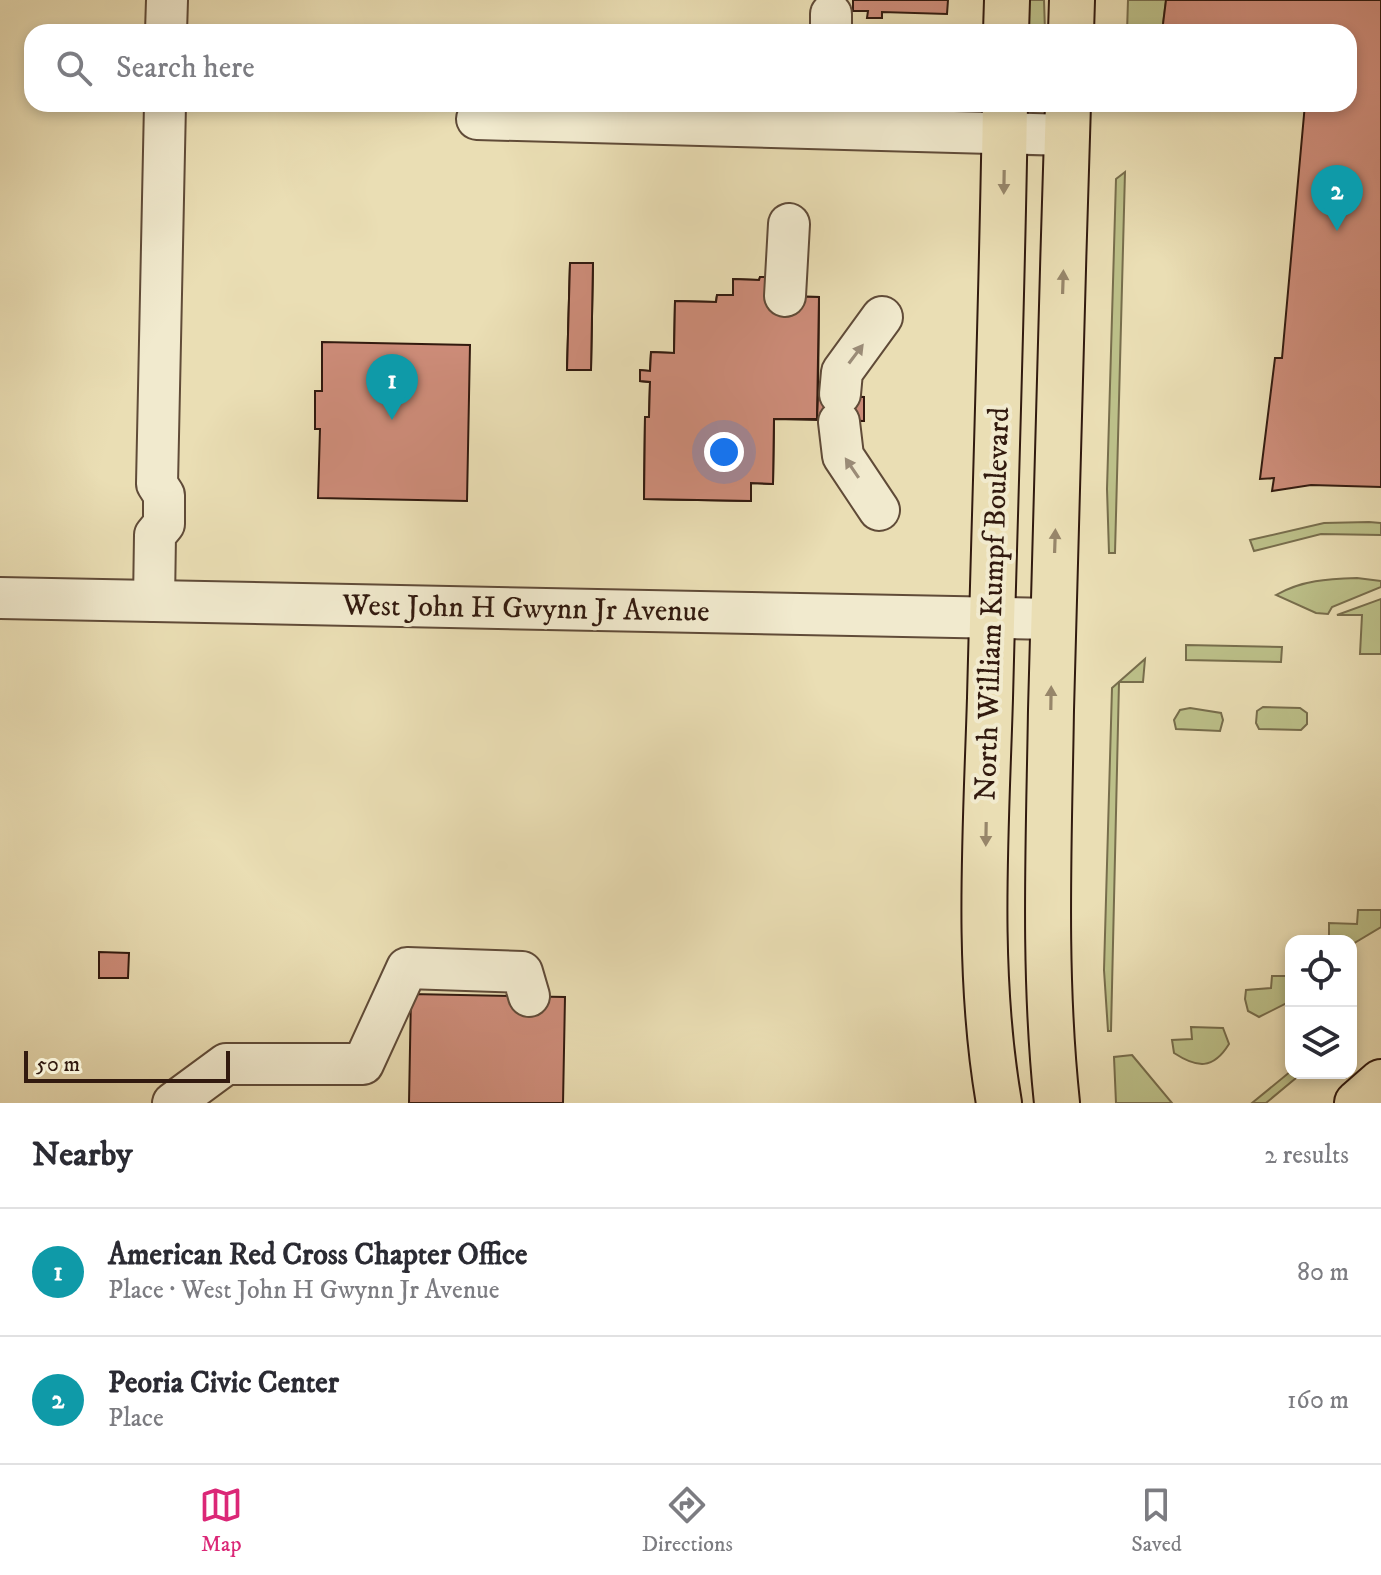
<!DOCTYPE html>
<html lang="en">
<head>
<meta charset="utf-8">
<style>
  :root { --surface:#fff; --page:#f7f7f7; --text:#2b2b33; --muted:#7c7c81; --line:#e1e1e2; --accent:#db2777 }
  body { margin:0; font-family:"IM FELL DW Pica",serif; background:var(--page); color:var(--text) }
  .controls { position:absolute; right:24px; bottom:24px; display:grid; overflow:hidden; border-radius:16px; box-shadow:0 4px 12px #0003 }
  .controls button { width:72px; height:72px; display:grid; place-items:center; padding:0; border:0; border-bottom:2px solid var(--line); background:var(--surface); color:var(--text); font:40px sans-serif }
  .scale { position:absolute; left:24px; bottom:20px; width:206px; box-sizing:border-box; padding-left:8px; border:4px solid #321a0f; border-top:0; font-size:22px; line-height:28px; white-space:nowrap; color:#321a0f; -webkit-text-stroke:6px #f1eace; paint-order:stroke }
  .you { position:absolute; left:724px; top:452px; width:28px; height:28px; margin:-20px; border:6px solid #fff; border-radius:50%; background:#1a73e8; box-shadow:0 0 0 12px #1a73e833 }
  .badge { display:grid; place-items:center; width:52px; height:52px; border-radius:50%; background:var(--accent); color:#fff; font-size:26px; font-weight:700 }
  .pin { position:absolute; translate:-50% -66px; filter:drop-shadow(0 2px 4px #0008) }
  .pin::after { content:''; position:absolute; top:42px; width:28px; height:24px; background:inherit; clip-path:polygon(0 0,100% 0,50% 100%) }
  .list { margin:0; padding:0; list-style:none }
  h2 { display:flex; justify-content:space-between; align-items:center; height:104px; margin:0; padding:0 32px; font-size:34px }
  h2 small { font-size:26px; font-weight:400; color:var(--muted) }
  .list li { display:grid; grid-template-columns:52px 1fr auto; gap:24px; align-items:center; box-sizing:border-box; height:128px; padding:0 32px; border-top:2px solid var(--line) }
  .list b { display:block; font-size:30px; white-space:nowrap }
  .list p { margin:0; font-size:26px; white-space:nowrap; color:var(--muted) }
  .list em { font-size:26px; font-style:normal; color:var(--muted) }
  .icon { flex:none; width:44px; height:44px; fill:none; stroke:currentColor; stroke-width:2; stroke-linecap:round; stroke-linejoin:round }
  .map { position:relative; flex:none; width:1381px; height:1103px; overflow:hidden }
  .search { position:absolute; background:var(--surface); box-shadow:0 4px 12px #0003; left:24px; right:24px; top:24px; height:88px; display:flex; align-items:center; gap:20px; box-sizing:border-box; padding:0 28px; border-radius:24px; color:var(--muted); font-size:30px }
  .sheet { height:360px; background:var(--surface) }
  nav { display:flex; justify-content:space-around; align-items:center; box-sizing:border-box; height:112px; border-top:2px solid var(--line); background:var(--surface); font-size:22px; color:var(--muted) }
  nav a { display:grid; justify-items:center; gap:4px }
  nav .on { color:var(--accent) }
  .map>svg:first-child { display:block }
  .green { fill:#bcc089; stroke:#776d4c; stroke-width:2 }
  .building { fill:#cd8c79; stroke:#321a0f; stroke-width:2 }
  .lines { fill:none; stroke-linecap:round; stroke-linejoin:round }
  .minor-casing { stroke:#604b38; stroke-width:44 }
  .major-casing { stroke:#321a0f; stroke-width:48 }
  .minor { stroke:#f1eace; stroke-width:40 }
  .major { stroke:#eadeb4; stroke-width:44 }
  .oneway { fill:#97866a }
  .oneway2 { fill:#9b8c78 }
  .labels { text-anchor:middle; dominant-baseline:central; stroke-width:8; stroke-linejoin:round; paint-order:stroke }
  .street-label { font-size:30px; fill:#321a0f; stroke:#f1eace }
</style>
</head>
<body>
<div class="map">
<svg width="1381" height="1103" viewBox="0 0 1381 1103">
  <rect width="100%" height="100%" fill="#eadeb4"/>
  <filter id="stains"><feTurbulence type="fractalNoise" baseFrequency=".0025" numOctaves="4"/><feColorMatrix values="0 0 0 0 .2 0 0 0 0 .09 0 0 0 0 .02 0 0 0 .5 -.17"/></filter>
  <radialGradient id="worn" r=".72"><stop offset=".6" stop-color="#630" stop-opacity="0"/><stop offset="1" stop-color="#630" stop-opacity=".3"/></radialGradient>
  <g class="green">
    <polygon points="1027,0 1044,0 1045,32 1026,32"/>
    <polygon points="1128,0 1166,0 1162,32 1127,32"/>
    <polygon points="1125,172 1115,553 1109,553 1107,489 1116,179"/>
    <polygon points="1369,522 1381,523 1381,535 1321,534 1254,551 1250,540 1324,523"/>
    <path d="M1357,578L1381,581V587L1332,607L1328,614L1316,613L1276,595C1302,580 1328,579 1357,578Z"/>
    <polygon points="1381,599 1381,654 1360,654 1362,615 1337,615"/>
    <polygon points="1186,645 1282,647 1281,662 1186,660"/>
    <polygon points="1145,659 1143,682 1119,682 1111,1031 1108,1031 1104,970 1112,688"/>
    <polygon points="1263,707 1300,708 1307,713 1307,724 1301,730 1259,729 1256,723 1257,711"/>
    <polygon points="1190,708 1221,713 1223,720 1220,731 1176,729 1174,720 1180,710"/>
    <polygon points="1358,910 1381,910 1381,927 1351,945 1351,941 1332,941 1329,938 1329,923 1357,924"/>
    <polygon points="1272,976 1291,976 1291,1001 1259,1017 1248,1011 1245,999 1246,990 1271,988"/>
    <path d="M1191,1027L1223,1028L1229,1044C1213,1070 1197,1068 1174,1053L1172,1040L1192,1039Z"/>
    <polygon points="1132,1055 1172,1103 1116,1103 1114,1057"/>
    <polygon points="1291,1071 1291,1073 1302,1073 1266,1103 1252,1103"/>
  </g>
  <g class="building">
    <polygon points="853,0 948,0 947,14 882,12 882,18 867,18 868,11 853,11"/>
    <polygon points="1166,0 1381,0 1381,487 1311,485 1272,491 1274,478 1260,479 1275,358 1282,358 1305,104 1349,104 1349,32 1162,32"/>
    <polygon points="570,263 593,263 591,370 567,370"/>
    <polygon points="570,263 593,263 591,370 567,370"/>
    <polygon points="760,277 772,277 771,296 819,297 818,396 864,397 864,421 774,419 773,484 751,483 751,501 644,499 645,417 649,417 650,382 640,381 640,370 650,371 651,352 674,353 675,301 716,302 717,295 733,295 733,279 759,280"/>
    <polygon points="760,277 772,277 771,296 819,297 817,419 774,419 773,484 751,483 751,501 644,499 645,417 649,417 650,382 640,381 640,370 650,371 651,352 674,353 675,301 716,302 717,295 733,295 733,279 759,280"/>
    <polygon points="322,342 470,345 467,501 318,498 320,429 315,429 315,391 322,391"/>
    <polygon points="818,396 864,397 864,421 817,419"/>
    <polygon points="99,952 129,953 128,978 99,978"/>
    <polygon points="411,994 565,997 563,1103 409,1103"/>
  </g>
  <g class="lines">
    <g class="minor-casing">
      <g id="minor">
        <polyline points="166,32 167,0"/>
        <polyline points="831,32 831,14"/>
        <polyline points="477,119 1067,135"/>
        <polyline points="785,296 789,224"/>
        <polyline points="840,394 842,372 882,317"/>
        <polyline points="839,422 843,456 879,510"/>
        <polyline points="0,598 1053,619"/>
        <polyline points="154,601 155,535 164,524 164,495 157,484 165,104"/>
        <polyline points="173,1103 226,1064 363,1064 407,968 522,972 529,996"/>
      </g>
    </g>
    <g class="major-casing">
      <g id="major">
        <polyline points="1006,32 1007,0"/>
        <polyline points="1071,32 1072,0"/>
        <path d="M999,1103C976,970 986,832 990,698C995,500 1002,302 1005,104"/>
        <path d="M1057,1103C1043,972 1049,841 1051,710C1055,508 1062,306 1068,104"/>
        <polyline points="1357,1103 1381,1082"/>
      </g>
    </g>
    <use href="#minor" class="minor"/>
    <use href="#major" class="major"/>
  </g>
  <defs><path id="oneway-solid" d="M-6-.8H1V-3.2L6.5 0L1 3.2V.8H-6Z" transform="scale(2)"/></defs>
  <g class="oneway">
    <use href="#oneway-solid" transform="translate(1004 182) rotate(91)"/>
    <use href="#oneway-solid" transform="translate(1063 282) rotate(-88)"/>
    <use href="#oneway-solid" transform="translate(1055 541) rotate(-88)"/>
    <use href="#oneway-solid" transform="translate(1051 698) rotate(-89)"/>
    <use href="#oneway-solid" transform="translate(986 834) rotate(91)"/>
  </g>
  <g class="oneway2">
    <use href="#oneway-solid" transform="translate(856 354) rotate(-53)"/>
    <use href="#oneway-solid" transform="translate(852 468) rotate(-124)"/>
  </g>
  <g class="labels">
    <g class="street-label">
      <text transform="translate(993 604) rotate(-88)">North William Kumpf Boulevard</text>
      <text transform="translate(526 609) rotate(1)">West John H Gwynn Jr Avenue</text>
    </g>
  </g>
  <rect width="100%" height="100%" filter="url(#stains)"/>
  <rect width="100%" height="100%" fill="url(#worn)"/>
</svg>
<div class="controls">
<button><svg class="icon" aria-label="locate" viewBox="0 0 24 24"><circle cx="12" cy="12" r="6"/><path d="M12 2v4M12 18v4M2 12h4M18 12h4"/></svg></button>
<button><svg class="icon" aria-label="layers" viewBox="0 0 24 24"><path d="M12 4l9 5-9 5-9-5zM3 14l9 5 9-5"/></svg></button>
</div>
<div class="scale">50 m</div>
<div class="you"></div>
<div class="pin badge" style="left:392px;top:420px;background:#0f9aa8">1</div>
<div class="pin badge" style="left:1337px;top:231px;background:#0f9aa8">2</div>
<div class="search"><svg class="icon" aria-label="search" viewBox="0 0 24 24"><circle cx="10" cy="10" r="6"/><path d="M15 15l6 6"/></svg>Search here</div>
</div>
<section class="sheet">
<h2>Nearby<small>2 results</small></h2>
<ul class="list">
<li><span class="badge" style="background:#0f9aa8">1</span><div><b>American Red Cross Chapter Office</b><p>Place · West John H Gwynn Jr Avenue</p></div><em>80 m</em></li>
<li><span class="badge" style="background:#0f9aa8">2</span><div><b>Peoria Civic Center</b><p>Place</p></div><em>160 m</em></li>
</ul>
</section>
<nav>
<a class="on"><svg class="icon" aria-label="map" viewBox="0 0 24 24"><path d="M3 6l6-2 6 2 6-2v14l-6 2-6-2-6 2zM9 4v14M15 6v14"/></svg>Map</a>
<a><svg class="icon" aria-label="directions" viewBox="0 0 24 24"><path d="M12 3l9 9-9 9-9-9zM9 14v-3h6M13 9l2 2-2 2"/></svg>Directions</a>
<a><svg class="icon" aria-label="saved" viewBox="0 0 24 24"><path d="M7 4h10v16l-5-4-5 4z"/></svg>Saved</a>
</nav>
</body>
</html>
